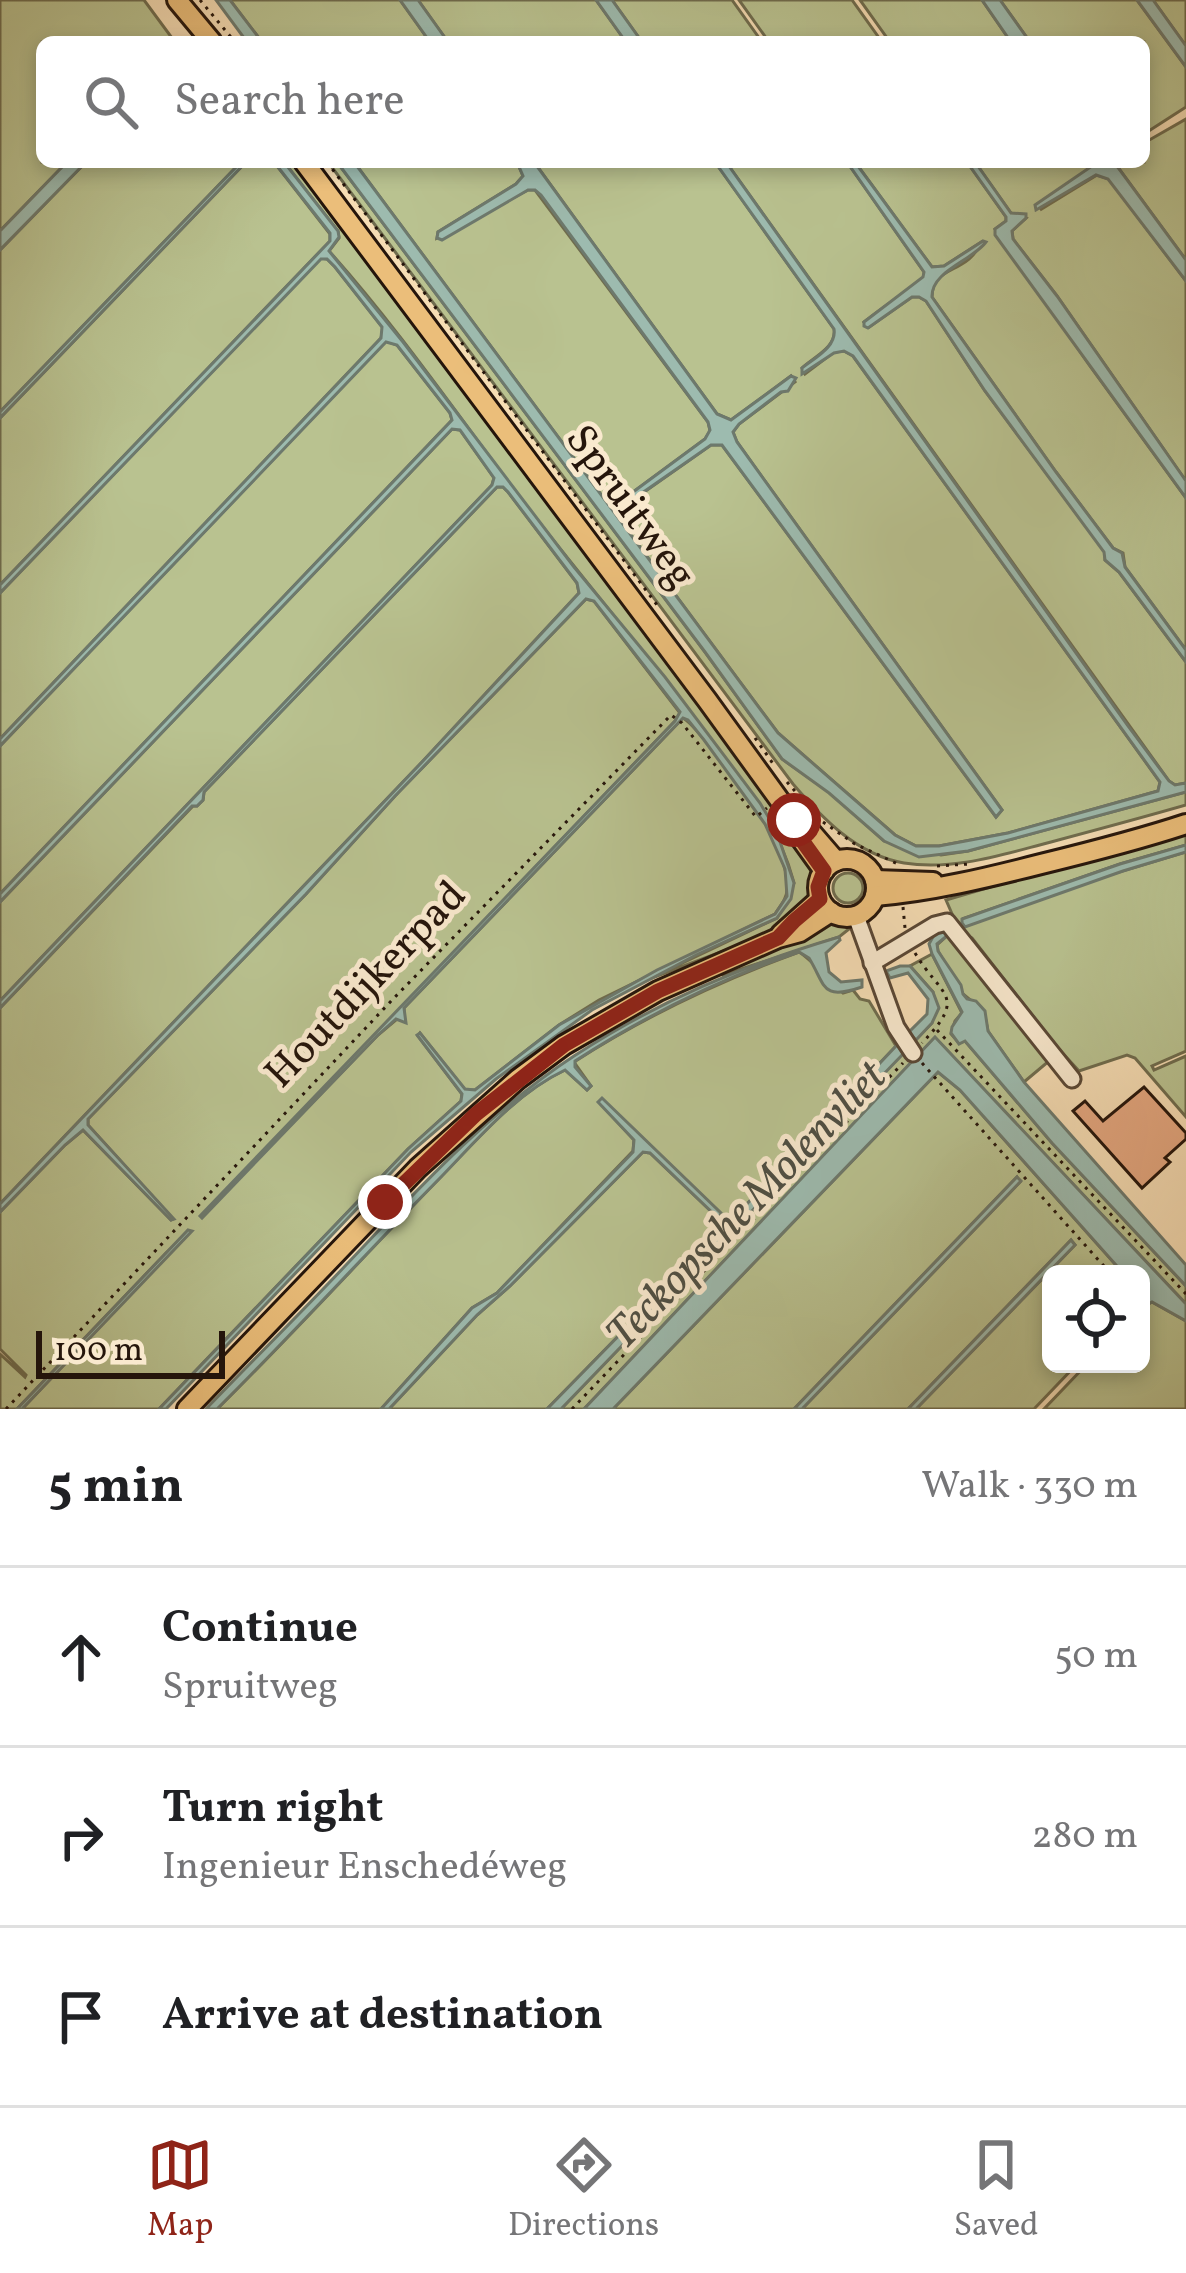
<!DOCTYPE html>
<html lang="en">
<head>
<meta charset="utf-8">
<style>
  :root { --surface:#fff; --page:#f2f2f2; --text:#202124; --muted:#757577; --line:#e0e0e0; --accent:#8f2418 }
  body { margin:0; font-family:Vollkorn,serif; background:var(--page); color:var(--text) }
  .controls { position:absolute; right:36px; bottom:36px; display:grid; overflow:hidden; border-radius:18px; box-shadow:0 6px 18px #0003 }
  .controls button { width:108px; height:108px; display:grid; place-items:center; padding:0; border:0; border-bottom:3px solid var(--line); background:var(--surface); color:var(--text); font:60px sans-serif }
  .scale { position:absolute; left:36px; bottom:30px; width:189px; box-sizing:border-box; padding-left:12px; border:6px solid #25150b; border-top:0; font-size:33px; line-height:42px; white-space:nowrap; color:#25150b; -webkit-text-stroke:9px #f9e9ce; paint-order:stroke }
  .stop { position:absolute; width:36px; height:36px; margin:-27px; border:9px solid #8f2418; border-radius:50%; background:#fff }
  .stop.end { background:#8f2418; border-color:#fff; box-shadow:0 3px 12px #0008 }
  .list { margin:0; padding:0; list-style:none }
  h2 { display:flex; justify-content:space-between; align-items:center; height:156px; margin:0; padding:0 48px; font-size:51px }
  h2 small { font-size:39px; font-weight:400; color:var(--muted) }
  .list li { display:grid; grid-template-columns:78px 1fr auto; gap:36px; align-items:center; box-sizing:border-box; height:180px; padding:0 48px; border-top:3px solid var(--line) }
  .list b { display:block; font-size:45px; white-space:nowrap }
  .list p { margin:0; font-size:39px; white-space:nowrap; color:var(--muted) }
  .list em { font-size:39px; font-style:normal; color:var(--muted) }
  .icon { flex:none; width:66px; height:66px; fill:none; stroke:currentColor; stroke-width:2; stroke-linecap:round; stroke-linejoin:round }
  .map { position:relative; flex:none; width:1186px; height:1409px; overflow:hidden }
  .search { position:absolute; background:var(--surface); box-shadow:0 6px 18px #0003; left:36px; right:36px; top:36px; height:132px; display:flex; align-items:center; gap:30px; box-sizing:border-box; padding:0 42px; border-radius:18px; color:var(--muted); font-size:45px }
  .sheet { height:696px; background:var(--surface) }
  nav { display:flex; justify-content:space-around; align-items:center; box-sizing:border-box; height:168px; border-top:3px solid var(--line); background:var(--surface); font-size:33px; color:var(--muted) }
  nav a { display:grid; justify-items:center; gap:6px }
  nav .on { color:var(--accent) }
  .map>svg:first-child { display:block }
  .green { fill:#b9c290; stroke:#6f6c4e; stroke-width:3 }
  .water { fill:#9dbbaf; stroke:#6d796d; stroke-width:3 }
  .building { fill:#e4a780; stroke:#25150b; stroke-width:3 }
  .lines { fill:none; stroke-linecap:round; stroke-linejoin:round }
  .minor-casing { stroke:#594735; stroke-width:21 }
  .major-casing { stroke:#25150b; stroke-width:24 }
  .path { stroke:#25150b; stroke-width:3; stroke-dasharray:3 6; stroke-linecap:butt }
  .minor { stroke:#f9e9ce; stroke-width:15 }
  .major { stroke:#ebbe7a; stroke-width:18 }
  .route { stroke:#8f2418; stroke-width:15 }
  .labels { text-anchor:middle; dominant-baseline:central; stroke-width:10; stroke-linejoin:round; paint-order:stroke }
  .street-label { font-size:42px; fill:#25150b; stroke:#f9e9ce }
  .water-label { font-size:45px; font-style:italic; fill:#4f4f44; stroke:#f9e9ce }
</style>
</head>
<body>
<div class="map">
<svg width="1186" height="1409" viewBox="0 0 1186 1409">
  <rect width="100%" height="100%" fill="#f6ddb4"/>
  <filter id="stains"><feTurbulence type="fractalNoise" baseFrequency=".00167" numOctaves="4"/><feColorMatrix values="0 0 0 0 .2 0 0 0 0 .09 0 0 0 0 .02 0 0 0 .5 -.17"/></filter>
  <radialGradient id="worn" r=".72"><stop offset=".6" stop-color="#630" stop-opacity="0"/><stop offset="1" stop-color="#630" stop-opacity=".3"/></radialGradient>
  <g class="green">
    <polygon points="0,0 144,0 175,42 42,42 42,162 67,162 0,231"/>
    <polygon points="230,0 400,0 430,42 262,42"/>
    <polygon points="418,0 596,0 626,42 448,42"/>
    <polygon points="612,0 732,0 762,42 642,42"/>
    <polygon points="739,0 852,0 882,42 769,42"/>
    <polygon points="860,0 982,0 1011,42 890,42"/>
    <polygon points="1000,0 1137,0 1186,67 1186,107 1144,134 1144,42 1030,42"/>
    <polygon points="1153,0 1186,0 1186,46"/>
    <polygon points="1186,119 1186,260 1114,162 1144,162 1144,143"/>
    <polygon points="86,162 241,162 0,412 0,250"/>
    <polygon points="246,162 274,162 330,234 330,241 0,585 0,418"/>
    <path d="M284,162H296L755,777L814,867L811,895L787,919L761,937L649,979L777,918L794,883C776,814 732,769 690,713C642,650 592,589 542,526C471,435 406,337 329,251L339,238L338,231Z"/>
    <path d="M328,162H337L705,652L782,759L829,792L884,841L941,855L968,851L1186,792V805C1141,818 1096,830 1051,842C1004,854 954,871 904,863C857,855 822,818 793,784Z"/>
    <path d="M354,162H517L523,176L516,184L438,232L437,238L528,190H535L708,422L710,431L705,439L629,495V499L633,500L711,445H722L996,817L1002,810L737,442L733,432L739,424L795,382L791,376L731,420L717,414L534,162H715L834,329C837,347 814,357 802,368L805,374L834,352L844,351L853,356L1160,782L1158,791L1008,833L939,846H916L895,835L778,733Z"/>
    <path d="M726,162H847L924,272V277C905,293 884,306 864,322L869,327L912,297H919L926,301L985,391L1105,552V560L1119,572L1186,662V783L1175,785L1169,781Z"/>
    <path d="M855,162H967L1006,217V221L995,229L1090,366L1186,498V650L1125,567L1123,553L1113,548L1056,472L932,297C932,272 952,273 969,259C976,253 978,249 983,241L944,266L932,267Z"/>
    <polygon points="975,162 1092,162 1092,166 1040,210 1097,175 1109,179 1186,281 1186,481 1057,296 1013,239 1012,231 1026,218 1011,213"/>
    <polygon points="321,258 327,259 335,267 383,328 381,338 0,739 0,593"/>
    <polygon points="386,341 397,345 450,413 452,420 0,894 0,746"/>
    <polygon points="452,429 460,430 494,478 492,485 0,1001 0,902"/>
    <polygon points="497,487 503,487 508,492 577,583 579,593 423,761 0,1204 0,1008 193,806 197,806 203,800 204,792"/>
    <path d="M586,599L594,601L680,713L675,721L201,1217L378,1035L397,1019L404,1017V1008L683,718C699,727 754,805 766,825C775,842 789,869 787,889C787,899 780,906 775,914L599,1000L559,1025L475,1090H465L420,1033L418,1036L462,1094L461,1101L408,1149L159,1409H22L190,1231L166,1253L17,1409H0V1354L25,1377L26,1375L0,1349V1212L65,1145L83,1130L171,1220L173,1219L88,1125V1119L306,894L395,796Z"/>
    <polygon points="1186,830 1186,845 1120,864 962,919 1186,852 1186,1051 1152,1066 1154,1070 1186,1056 1186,1117 1135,1058 1127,1055 1079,1071 1057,1047 972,938 960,932 946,900"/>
    <circle cx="848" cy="888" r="15"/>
    <polygon points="829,921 839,922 849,929 839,937 723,975 721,969 786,946"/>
    <polygon points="948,935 1049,1061 1024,1082 988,1031 984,1011 963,994 938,951 937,945"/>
    <path d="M799,952C812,960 831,982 843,993L853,990L860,999L869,1001L896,1046L728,1224L547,1409H389L477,1315L510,1286L643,1152L650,1153L717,1217L599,1102L634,1140L633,1151L497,1293L472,1308L381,1409H217C291,1336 361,1259 434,1184C473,1144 514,1094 565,1070L587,1090L591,1086L574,1062C645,1016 720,981 799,952Z"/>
    <polygon points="932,954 962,1013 955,1021 951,1034 959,1043 965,1041 1052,1143 1186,1286 1186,1304 935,1038 584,1409 561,1409 932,1023 933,992 910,966"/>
    <polygon points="938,1072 960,1090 1124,1274 1051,1274 1051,1364 1077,1364 1034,1409 916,1409 1075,1245 1071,1240 908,1409 802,1409 1020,1182 1017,1177 794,1409 613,1409"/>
    <polygon points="1152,1302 1186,1321 1186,1409 1044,1409 1087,1364 1141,1364 1141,1308"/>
  </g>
  <g class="water">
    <polygon points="216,0 230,0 262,42 247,42"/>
    <polygon points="400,0 418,0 448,42 430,42"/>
    <polygon points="596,0 612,0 642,42 626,42"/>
    <polygon points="982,0 1000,0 1030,42 1011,42"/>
    <polygon points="1137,0 1153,0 1186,46 1186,67"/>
    <polygon points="67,162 86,162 0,250 0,231"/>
    <polygon points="241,162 246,162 0,418 0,412"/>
    <polygon points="274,162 284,162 338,231 339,237 329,251 403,342 574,567 665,677 760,803 776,830 794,883 791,899 777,918 696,955 592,1010 496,1079 411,1152 166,1409 159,1409 408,1149 461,1101 462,1094 417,1035 420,1033 465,1089 475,1090 559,1025 657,970 775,914 787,896 785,869 765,824 704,740 688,720 683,718 404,1008 406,1023 396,1019 378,1035 202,1218 200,1216 675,721 680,712 594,601 586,599 395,796 306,894 88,1119 88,1125 174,1219 171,1220 83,1130 65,1145 0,1212 0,1204 423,761 579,593 577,583 508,492 503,487 497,487 204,792 203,800 197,806 192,806 0,1008 0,1001 492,485 494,478 460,430 452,429 0,902 0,894 452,420 450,413 397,345 386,342 0,746 0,739 381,338 382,327 335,267 327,259 321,259 0,593 0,585 330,241 330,233"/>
    <path d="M337,162H354L778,733L895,835L916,846H939L1008,833L1158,791L1160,782L853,356L844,351L834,353L802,374V368C814,358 837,347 834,329L715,162H726L1128,726L1169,781L1175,785L1186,783V792L968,851L919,857L884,841L829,793L782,759L705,652Z"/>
    <polygon points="517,162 534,162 717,414 731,420 791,376 796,378 788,391 781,392 739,424 733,432 737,442 1002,810 996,817 722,445 711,445 632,500 629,499 629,495 705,439 710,430 708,422 541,195 535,190 528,190 442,240 437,238 438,232 516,184 523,176"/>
    <path d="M847,162H855L932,267L944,266L983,241L986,242C972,261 931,271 932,297L1056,472L1113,548L1122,553L1125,567L1186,650V662L1119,572L1105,560L1104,552L985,391L926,301L919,297H912L868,328L864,326V322L923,277L924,272Z"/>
    <polygon points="967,162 975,162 1011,213 1026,214 1026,218 1012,231 1013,239 1057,296 1186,481 1186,498 995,235 995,229 1006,221 1006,217"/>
    <polygon points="1092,162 1114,162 1186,260 1186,281 1108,179 1096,175 1036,210 1035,205 1092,166"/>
    <polygon points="1186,845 1186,852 1123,871 965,927 962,923 962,919 1120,864"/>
    <polygon points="944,930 948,935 937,944 938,951 961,985 963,994 967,999 976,1001 985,1011 988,1031 1024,1082 1186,1265 1186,1286 1052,1143 965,1041 959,1044 951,1033 952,1027 962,1012 932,954 929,944 934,935"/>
    <path d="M839,937L840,940L826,953L829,972L841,982L862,980V987C821,1001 826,986 809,958L799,952C719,979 645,1016 575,1061V1067L591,1086L587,1090L565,1070C516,1093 477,1140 440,1178C365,1254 293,1334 217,1409H206C252,1361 300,1314 346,1265C417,1190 487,1113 574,1056C658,1001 744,965 839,937Z"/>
    <polygon points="900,966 910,966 933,992 939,1008 932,1023 916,1040 908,1033 927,1014 928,999 908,973 890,978 886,971"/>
    <polygon points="935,1037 1186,1304 1186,1321 1152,1302 1141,1308 1141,1274 1124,1274 960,1090 938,1072 613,1409 584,1409"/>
    <polygon points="897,1045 904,1053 561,1409 547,1409 728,1224"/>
    <polygon points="602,1098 721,1213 720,1216 717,1217 650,1153 643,1152 510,1286 477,1315 389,1409 381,1409 472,1308 497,1293 633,1152 634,1140 598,1102"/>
    <polygon points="1017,1177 1021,1181 802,1409 794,1409"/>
    <polygon points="188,1230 192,1231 22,1409 17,1409"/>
    <polygon points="1071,1240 1075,1245 916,1409 908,1409"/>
  </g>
  <polygon class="building" points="1144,1087 1186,1133 1186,1139 1165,1158 1170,1162 1142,1188 1073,1111 1085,1101 1103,1121"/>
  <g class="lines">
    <g class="minor-casing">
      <g id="minor">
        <polyline points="856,916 896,1027 913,1053"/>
        <polyline points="872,963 935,925 947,922 1072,1079"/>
      </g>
    </g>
    <g class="major-casing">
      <g id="major">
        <polyline points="177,0 212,42"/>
        <polyline points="304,162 707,700 794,820 801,839 824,871"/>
        <polyline points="794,820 811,832 836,861"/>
        <circle cx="847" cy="888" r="29"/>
        <polyline points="875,880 933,882"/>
        <path d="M875,896C932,891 986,878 1041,864C1090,852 1138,840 1186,824"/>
        <polyline points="781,934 820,899"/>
        <polyline points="187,1409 418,1168 518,1079 564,1045 658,991 778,938 800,932 831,912"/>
      </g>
    </g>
    <g class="path">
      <polyline points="200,0 235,42"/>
      <polyline points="327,162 657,605"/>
      <polyline points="755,738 774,765"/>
      <polyline points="787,782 816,815"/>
      <polyline points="823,822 855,844 898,864"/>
      <polyline points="937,866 969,864"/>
      <polyline points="903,907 905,928"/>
      <path d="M915,953C942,998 968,995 922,1043"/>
      <polyline points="937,1030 1186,1294"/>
      <polyline points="922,1063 1111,1274"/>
      <polyline points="6,1409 394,998 671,715 682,723 756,817 767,808"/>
      <polyline points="572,1409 903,1063"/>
    </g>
    <use href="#minor" class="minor"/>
    <use href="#major" class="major"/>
  </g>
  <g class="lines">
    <polyline class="route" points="385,1202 476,1114 564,1045 658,991 778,938 794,921 820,899 818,887 824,871 801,839 794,820"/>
  </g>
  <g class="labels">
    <g class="street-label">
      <text transform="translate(629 508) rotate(54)">Spruitweg</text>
      <text transform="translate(367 986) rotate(-46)">Houtdijkerpad</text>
    </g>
    <g class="water-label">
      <text transform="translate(748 1207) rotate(-46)">Teckopsche Molenvliet</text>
    </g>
  </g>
  <rect width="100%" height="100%" filter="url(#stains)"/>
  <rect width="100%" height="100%" fill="url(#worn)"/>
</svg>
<div class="controls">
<button><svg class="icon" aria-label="locate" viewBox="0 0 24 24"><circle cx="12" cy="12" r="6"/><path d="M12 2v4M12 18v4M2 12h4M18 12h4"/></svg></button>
</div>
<div class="scale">100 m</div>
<div class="stop" style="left:794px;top:820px"></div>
<div class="stop end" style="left:385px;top:1202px"></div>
<div class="search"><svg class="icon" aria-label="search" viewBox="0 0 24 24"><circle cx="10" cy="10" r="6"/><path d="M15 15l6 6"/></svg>Search here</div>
</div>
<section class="sheet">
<h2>5 min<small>Walk · 330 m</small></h2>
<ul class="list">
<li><svg class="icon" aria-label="ahead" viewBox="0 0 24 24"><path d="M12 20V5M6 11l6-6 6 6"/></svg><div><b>Continue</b><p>Spruitweg</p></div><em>50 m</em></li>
<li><svg class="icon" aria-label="right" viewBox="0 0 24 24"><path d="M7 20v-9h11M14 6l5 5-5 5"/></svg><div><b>Turn right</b><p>Ingenieur Enschedéweg</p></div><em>280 m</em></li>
<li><svg class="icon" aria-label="arrive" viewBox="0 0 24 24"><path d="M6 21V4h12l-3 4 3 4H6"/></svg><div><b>Arrive at destination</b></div></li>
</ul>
</section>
<nav>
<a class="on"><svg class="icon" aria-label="map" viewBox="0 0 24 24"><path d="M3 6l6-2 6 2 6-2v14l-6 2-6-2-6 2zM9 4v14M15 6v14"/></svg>Map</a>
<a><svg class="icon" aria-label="directions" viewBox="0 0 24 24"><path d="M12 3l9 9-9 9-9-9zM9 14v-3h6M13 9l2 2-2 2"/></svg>Directions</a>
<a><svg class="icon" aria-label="saved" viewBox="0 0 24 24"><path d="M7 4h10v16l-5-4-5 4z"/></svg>Saved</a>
</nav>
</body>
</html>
